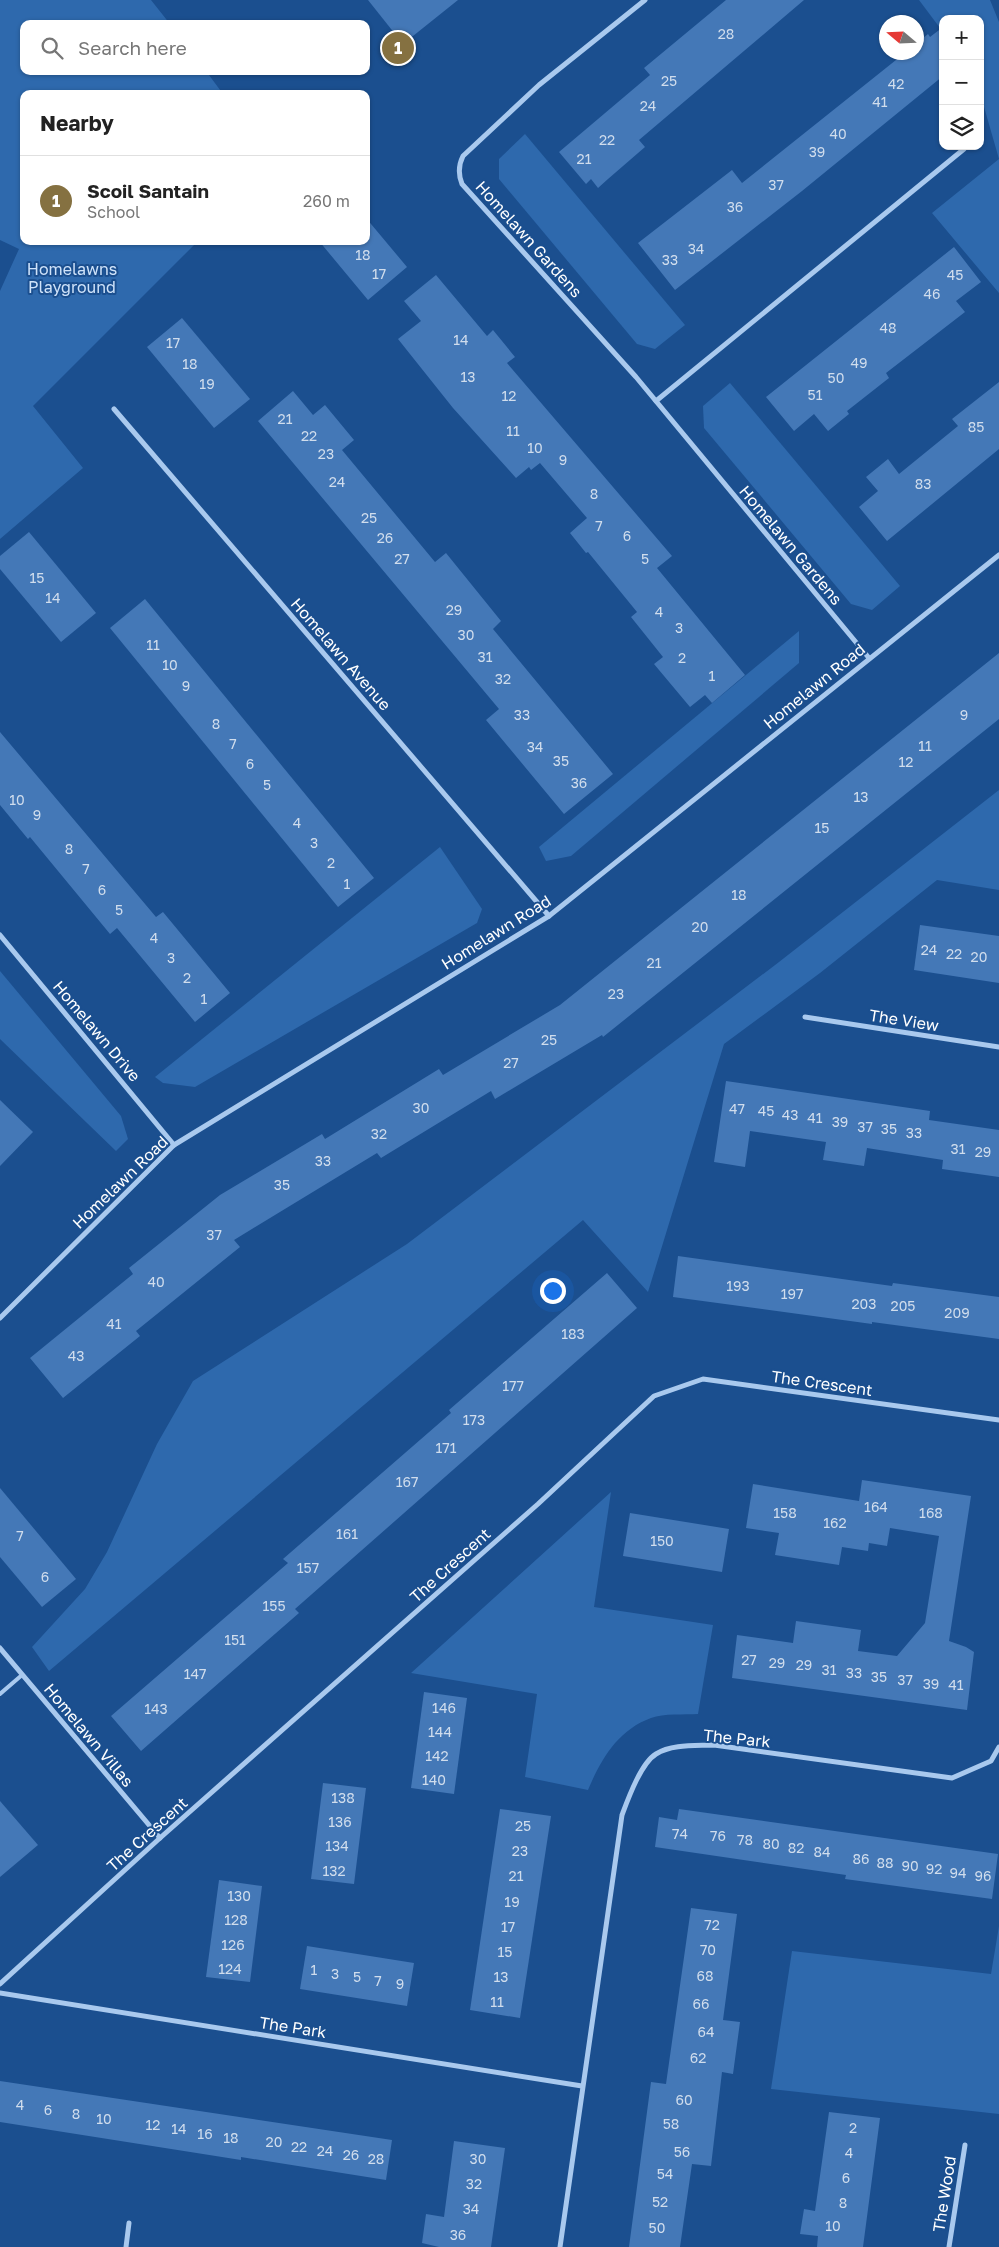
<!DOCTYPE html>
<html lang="en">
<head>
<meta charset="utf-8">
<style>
  :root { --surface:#fff; --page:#f2f2f2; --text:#222; --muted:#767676; --line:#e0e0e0; --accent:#857141 }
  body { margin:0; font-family:"Golos Text",sans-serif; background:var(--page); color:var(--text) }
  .controls { position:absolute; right:15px; top:15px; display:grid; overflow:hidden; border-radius:10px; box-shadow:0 1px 4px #0004 }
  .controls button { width:45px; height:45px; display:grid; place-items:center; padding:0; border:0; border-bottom:1px solid var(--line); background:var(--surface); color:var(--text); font:25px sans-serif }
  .compass { position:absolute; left:879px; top:15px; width:45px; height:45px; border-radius:50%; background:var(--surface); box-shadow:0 1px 4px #0004; rotate:289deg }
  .you { position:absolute; left:552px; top:1290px; width:18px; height:18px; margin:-12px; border:4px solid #fff; border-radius:50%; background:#1a73e8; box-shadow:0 0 0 8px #1a73e833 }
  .badge { display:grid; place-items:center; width:32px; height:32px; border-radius:50%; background:var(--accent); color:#fff; font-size:16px; font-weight:700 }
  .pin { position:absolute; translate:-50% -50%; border:2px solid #fff; box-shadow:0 1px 5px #0006 }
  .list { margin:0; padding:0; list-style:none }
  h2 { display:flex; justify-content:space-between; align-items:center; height:65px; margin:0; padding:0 20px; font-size:21px }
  h2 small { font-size:16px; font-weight:400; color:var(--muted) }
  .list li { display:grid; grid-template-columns:32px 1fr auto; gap:15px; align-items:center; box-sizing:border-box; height:90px; padding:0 20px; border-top:1px solid var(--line) }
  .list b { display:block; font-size:19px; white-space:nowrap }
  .list p { margin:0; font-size:16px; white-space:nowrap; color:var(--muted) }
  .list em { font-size:16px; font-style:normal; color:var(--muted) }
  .icon { flex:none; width:28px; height:28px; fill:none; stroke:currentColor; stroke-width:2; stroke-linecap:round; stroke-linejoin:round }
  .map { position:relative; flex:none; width:999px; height:2247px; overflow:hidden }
  .search { position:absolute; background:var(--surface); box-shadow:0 1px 4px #0004; left:20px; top:20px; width:350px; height:55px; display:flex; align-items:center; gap:12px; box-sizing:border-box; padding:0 18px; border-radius:10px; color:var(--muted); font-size:19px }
  .panel { position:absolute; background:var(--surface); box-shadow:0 1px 4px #0004; left:20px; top:90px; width:350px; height:155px; border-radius:10px }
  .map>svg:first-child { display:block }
  .green { fill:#2e69ad }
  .building { fill:#4478b7 }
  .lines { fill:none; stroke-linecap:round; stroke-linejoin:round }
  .service { stroke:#a9c9ee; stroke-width:4 }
  .minor { stroke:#a9c9ee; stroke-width:5 }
  .labels { text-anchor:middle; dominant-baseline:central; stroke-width:4; stroke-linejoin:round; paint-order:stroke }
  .number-label { font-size:14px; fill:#d0dded }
  .street-label { font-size:16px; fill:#fff; stroke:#1b4f8f }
  .park-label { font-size:16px; fill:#cfe3fa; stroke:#1b4f8f }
</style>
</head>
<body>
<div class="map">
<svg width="999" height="2247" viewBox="0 0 999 2247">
  <rect width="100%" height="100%" fill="#1b4f8f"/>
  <g class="green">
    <polygon points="0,0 151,0 170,24 24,24 24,71 206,71 223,94 24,94 24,241 198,241 33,406 83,468 0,539 0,291 19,249 0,240"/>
    <polygon points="919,0 990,0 999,22 999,293 932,213 999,159 980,93 980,19 943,19 943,32"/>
    <polygon points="525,134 685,325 655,349 637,344 499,179 499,159"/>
    <polygon points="730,383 900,586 872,610 851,604 704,428 703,406"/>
    <polygon points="799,631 799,663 571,856 546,861 539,847"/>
    <polygon points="999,790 999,890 937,880 820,973 724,1044 648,1292 583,1220 49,1671 32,1647 85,1589 107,1552 157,1444 193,1381 407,1244 779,962"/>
    <polygon points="440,847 482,909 477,923 195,1087 163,1083 155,1077"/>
    <polygon points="0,971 121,1116 128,1139 116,1151 0,1039"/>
    <path d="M611,1492L594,1607L713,1625L698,1714C684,1715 664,1713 651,1718C618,1730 601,1759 588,1790L525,1777L537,1694L411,1673Z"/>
    <polygon points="999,1926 999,2114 771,2089 792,1951 991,1974"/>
  </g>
  <g class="building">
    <polygon points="368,0 458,0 403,44"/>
    <polygon points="726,0 804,0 639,140 645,147 608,179 598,188 591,179 586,184 559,152 650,75 644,68"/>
    <polygon points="943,27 943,76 802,191 675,290 638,243 732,170 742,183 906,52 916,52 916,44 928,34 930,37"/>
    <polygon points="366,218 407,267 368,300 319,241 366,241"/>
    <polygon points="954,247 981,282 956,301 965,312 886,373 889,378 847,411 849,414 828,431 814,414 794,431 766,397"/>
    <polygon points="436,275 487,336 493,330 515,357 507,363 672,556 657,568 745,675 712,703 705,695 690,707 654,664 663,657 631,617 637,612 588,552 586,553 570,533 587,518 540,463 531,470 529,467 516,478 453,408 398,339 421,321 404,301"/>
    <polygon points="182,318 250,399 214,428 147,347"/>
    <polygon points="999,382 999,449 887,541 859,507 878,491 866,477 888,459 899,474 958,426 952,419"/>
    <polygon points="293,391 313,415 325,405 354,440 342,450 435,562 446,553 501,621 493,629 613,774 564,814 486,720 499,709 258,421"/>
    <polygon points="29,532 96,613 61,642 0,569 0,556"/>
    <polygon points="145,599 374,878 338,907 110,628"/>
    <polygon points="999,653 999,719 603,1037 602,1035 495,1099 491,1091 381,1158 377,1153 234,1240 240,1247 136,1331 140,1336 63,1398 30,1358 133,1274 129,1268 220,1195 322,1134 325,1139 439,1069 443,1075 560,1005"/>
    <polygon points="0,732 156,917 163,912 230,993 195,1022 117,928 110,934 30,837 28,839 0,805"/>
    <polygon points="920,925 999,936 999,983 914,970"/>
    <polygon points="726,1081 930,1111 929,1120 999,1130 999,1177 942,1169 943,1160 867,1148 864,1166 823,1160 826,1142 750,1131 745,1167 714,1162"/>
    <polygon points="0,1100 33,1132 0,1166"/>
    <polygon points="678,1256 892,1286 893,1283 999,1297 999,1339 872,1322 872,1324 673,1297"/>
    <polygon points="607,1273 637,1308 295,1609 299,1613 141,1751 111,1716 288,1563 283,1559 451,1413 449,1410"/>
    <polygon points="862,1480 971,1496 949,1641 966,1647 974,1652 967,1710 732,1678 737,1635 793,1643 796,1621 861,1630 858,1651 897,1656 925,1623 939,1536 890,1528 887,1546 869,1543 868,1551 842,1547 839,1565 775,1555 779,1533 746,1528 753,1484 859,1501"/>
    <polygon points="0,1488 76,1579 42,1607 0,1557"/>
    <polygon points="630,1513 729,1529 722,1572 623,1556"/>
    <polygon points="424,1692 467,1698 454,1794 411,1788"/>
    <polygon points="323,1783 366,1788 354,1884 311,1879"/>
    <polygon points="0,1801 38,1845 0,1877"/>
    <polygon points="500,1809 551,1816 520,2018 470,2010"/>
    <polygon points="679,1809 998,1854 992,1899 845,1879 846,1875 655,1847 659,1817 677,1820"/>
    <polygon points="219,1880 262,1886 250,1982 206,1977"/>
    <polygon points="691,1908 737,1914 723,2020 740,2022 733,2074 722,2072 711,2166 692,2164 680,2247 629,2247 651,2082 666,2084"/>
    <polygon points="307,1946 414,1963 407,2006 300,1989"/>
    <polygon points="0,2081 392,2140 386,2180 241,2157 241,2160 0,2122"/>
    <polygon points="829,2112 880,2118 863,2247 817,2247 818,2236 800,2234 804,2209 815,2211"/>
    <polygon points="454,2141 505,2148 491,2247 439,2247 422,2243 426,2214 444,2217"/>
  </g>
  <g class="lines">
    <polyline class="service" points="0,1694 22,1675"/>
    <g class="minor">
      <path d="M645,0L539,85L463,156C458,166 458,174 462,184L636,377L869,658"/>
      <polyline points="656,401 964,149"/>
      <polyline points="114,409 549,916"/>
      <polyline points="0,935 174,1145"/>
      <polyline points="805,1017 999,1047"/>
      <polyline points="0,1318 174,1145 549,916 999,555"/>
      <polyline points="0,1648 160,1838"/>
      <polyline points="0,1984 160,1838 538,1504 654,1396 703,1379 999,1420"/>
      <polyline points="0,1993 582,2086"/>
      <polyline points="126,2247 129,2223"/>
      <path d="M560,2247L622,1815C628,1799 641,1763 656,1754C672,1744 696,1746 714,1745L952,1778L991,1761L999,1747"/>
      <polyline points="949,2247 965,2145"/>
    </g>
  </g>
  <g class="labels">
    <g class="number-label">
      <text x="726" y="33">28</text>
      <text x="669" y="80">25</text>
      <text x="896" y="83">42</text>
      <text x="880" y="101">41</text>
      <text x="648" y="105">24</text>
      <text x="838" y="133">40</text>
      <text x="607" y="139">22</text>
      <text x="817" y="151">39</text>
      <text x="584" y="158">21</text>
      <text x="776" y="184">37</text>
      <text x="735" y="206">36</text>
      <text x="696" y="248">34</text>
      <text x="363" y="254">18</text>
      <text x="670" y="259">33</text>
      <text x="379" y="273">17</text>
      <text x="955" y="274">45</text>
      <text x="932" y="293">46</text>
      <text x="888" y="327">48</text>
      <text x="461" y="339">14</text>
      <text x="173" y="342">17</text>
      <text x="859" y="362">49</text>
      <text x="190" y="363">18</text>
      <text x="468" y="376">13</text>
      <text x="836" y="377">50</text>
      <text x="207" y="383">19</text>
      <text x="815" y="394">51</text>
      <text x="509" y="395">12</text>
      <text x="285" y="418">21</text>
      <text x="976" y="426">85</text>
      <text x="513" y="430">11</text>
      <text x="309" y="435">22</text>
      <text x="535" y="447">10</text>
      <text x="326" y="453">23</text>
      <text x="563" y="459">9</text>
      <text x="337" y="481">24</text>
      <text x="923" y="483">83</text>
      <text x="594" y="493">8</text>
      <text x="369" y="517">25</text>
      <text x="599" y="525">7</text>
      <text x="627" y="535">6</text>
      <text x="385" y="537">26</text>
      <text x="402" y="558">27</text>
      <text x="645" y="558">5</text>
      <text x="37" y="577">15</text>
      <text x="53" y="597">14</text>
      <text x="454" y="609">29</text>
      <text x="659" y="611">4</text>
      <text x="679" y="627">3</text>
      <text x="466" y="634">30</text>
      <text x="153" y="644">11</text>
      <text x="485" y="656">31</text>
      <text x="682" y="657">2</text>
      <text x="170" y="664">10</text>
      <text x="712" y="675">1</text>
      <text x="503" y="678">32</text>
      <text x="186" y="685">9</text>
      <text x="522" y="714">33</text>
      <text x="964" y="714">9</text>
      <text x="216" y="723">8</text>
      <text x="233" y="743">7</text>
      <text x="925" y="745">11</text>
      <text x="535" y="746">34</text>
      <text x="561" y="760">35</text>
      <text x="906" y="761">12</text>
      <text x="250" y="763">6</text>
      <text x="579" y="782">36</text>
      <text x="267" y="784">5</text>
      <text x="861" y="796">13</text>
      <text x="17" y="799">10</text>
      <text x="37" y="814">9</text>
      <text x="297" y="822">4</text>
      <text x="822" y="827">15</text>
      <text x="314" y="842">3</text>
      <text x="69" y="848">8</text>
      <text x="331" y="862">2</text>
      <text x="86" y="868">7</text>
      <text x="347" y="883">1</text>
      <text x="102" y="889">6</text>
      <text x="739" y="894">18</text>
      <text x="119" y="909">5</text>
      <text x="700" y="926">20</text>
      <text x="154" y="937">4</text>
      <text x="929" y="949">24</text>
      <text x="954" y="953">22</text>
      <text x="979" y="956">20</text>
      <text x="171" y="957">3</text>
      <text x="654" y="962">21</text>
      <text x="187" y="977">2</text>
      <text x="616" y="993">23</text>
      <text x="204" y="998">1</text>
      <text x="549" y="1039">25</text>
      <text x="511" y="1062">27</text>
      <text x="421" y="1107">30</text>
      <text x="737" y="1108">47</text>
      <text x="766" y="1110">45</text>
      <text x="790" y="1114">43</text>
      <text x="815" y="1117">41</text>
      <text x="840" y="1121">39</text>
      <text x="865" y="1126">37</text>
      <text x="889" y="1128">35</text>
      <text x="914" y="1132">33</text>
      <text x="379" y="1133">32</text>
      <text x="958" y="1148">31</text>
      <text x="983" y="1151">29</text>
      <text x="323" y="1160">33</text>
      <text x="282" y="1184">35</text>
      <text x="214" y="1234">37</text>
      <text x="156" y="1281">40</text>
      <text x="738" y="1285">193</text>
      <text x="792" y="1293">197</text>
      <text x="864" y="1303">203</text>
      <text x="903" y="1305">205</text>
      <text x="957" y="1312">209</text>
      <text x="114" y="1323">41</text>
      <text x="573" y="1333">183</text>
      <text x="76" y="1355">43</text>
      <text x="513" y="1385">177</text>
      <text x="474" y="1419">173</text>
      <text x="446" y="1447">171</text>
      <text x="407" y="1481">167</text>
      <text x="876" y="1506">164</text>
      <text x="785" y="1512">158</text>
      <text x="931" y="1512">168</text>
      <text x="835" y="1522">162</text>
      <text x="347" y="1533">161</text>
      <text x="20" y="1535">7</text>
      <text x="662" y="1540">150</text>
      <text x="308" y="1567">157</text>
      <text x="45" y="1576">6</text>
      <text x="274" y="1605">155</text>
      <text x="235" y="1639">151</text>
      <text x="749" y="1659">27</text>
      <text x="777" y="1662">29</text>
      <text x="804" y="1664">29</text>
      <text x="829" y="1669">31</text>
      <text x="854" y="1672">33</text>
      <text x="195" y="1673">147</text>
      <text x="879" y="1676">35</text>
      <text x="905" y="1679">37</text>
      <text x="931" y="1683">39</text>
      <text x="956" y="1684">41</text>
      <text x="444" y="1707">146</text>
      <text x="156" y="1708">143</text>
      <text x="440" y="1731">144</text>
      <text x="437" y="1755">142</text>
      <text x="434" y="1779">140</text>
      <text x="343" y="1797">138</text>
      <text x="340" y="1821">136</text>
      <text x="523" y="1825">25</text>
      <text x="680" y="1833">74</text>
      <text x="718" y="1835">76</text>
      <text x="745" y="1839">78</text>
      <text x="771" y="1843">80</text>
      <text x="337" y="1845">134</text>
      <text x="796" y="1847">82</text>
      <text x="520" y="1850">23</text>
      <text x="822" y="1851">84</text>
      <text x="861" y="1858">86</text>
      <text x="885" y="1862">88</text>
      <text x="910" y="1865">90</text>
      <text x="934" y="1868">92</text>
      <text x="334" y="1870">132</text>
      <text x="958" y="1872">94</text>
      <text x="516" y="1875">21</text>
      <text x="983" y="1875">96</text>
      <text x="239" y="1895">130</text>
      <text x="512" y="1901">19</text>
      <text x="236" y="1919">128</text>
      <text x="712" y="1924">72</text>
      <text x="508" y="1926">17</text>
      <text x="233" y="1944">126</text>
      <text x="708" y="1949">70</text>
      <text x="505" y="1951">15</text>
      <text x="230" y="1968">124</text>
      <text x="314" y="1969">1</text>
      <text x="335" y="1973">3</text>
      <text x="705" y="1975">68</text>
      <text x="357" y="1976">5</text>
      <text x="501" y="1976">13</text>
      <text x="378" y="1980">7</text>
      <text x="400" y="1983">9</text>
      <text x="497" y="2001">11</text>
      <text x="701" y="2003">66</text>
      <text x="706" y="2031">64</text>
      <text x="698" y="2057">62</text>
      <text x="684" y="2099">60</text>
      <text x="20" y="2104">4</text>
      <text x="48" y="2109">6</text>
      <text x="76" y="2113">8</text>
      <text x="104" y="2118">10</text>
      <text x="671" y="2123">58</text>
      <text x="153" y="2124">12</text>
      <text x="853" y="2127">2</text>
      <text x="179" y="2128">14</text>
      <text x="205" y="2133">16</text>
      <text x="231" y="2137">18</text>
      <text x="274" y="2141">20</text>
      <text x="299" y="2146">22</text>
      <text x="325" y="2150">24</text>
      <text x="682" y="2151">56</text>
      <text x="849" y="2152">4</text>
      <text x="351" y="2154">26</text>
      <text x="376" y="2158">28</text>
      <text x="478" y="2158">30</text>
      <text x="665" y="2173">54</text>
      <text x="846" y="2177">6</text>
      <text x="474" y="2183">32</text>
      <text x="660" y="2201">52</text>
      <text x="843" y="2202">8</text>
      <text x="471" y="2208">34</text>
      <text x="833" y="2225">10</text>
      <text x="657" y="2227">50</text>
      <text x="458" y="2234">36</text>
    </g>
    <g class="street-label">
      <text transform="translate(529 239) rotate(48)">Homelawn Gardens</text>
      <text transform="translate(791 545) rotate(50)">Homelawn Gardens</text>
      <text transform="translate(341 654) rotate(49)">Homelawn Avenue</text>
      <text transform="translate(814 686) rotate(-39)">Homelawn Road</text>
      <text transform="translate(496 932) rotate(-32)">Homelawn Road</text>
      <text transform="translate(904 1020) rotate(9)">The View</text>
      <text transform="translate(97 1031) rotate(50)">Homelawn Drive</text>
      <text transform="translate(120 1182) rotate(-44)">Homelawn Road</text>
      <text transform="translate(822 1383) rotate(8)">The Crescent</text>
      <text transform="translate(450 1565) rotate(-42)">The Crescent</text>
      <text transform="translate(89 1735) rotate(50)">Homelawn Villas</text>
      <text transform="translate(737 1738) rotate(6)">The Park</text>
      <text transform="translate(147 1834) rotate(-42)">The Crescent</text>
      <text transform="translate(293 2027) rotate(9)">The Park</text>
      <text transform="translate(944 2194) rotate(-81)">The Wood</text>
    </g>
    <g class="park-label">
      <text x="72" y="269">Homelawns<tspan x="72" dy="18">Playground</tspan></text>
    </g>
  </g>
</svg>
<div class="controls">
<button>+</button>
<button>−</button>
<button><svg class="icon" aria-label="layers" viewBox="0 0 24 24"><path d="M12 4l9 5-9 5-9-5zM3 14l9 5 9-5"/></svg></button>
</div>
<svg class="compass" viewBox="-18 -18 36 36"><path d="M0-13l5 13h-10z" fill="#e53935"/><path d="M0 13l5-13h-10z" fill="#767676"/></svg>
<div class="you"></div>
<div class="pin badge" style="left:398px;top:48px">1</div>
<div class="search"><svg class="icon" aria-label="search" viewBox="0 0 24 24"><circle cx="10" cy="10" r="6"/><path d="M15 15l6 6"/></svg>Search here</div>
<section class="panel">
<h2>Nearby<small></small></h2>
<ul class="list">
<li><span class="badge">1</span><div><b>Scoil Santain</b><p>School</p></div><em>260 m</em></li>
</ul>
</section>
</div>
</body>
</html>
